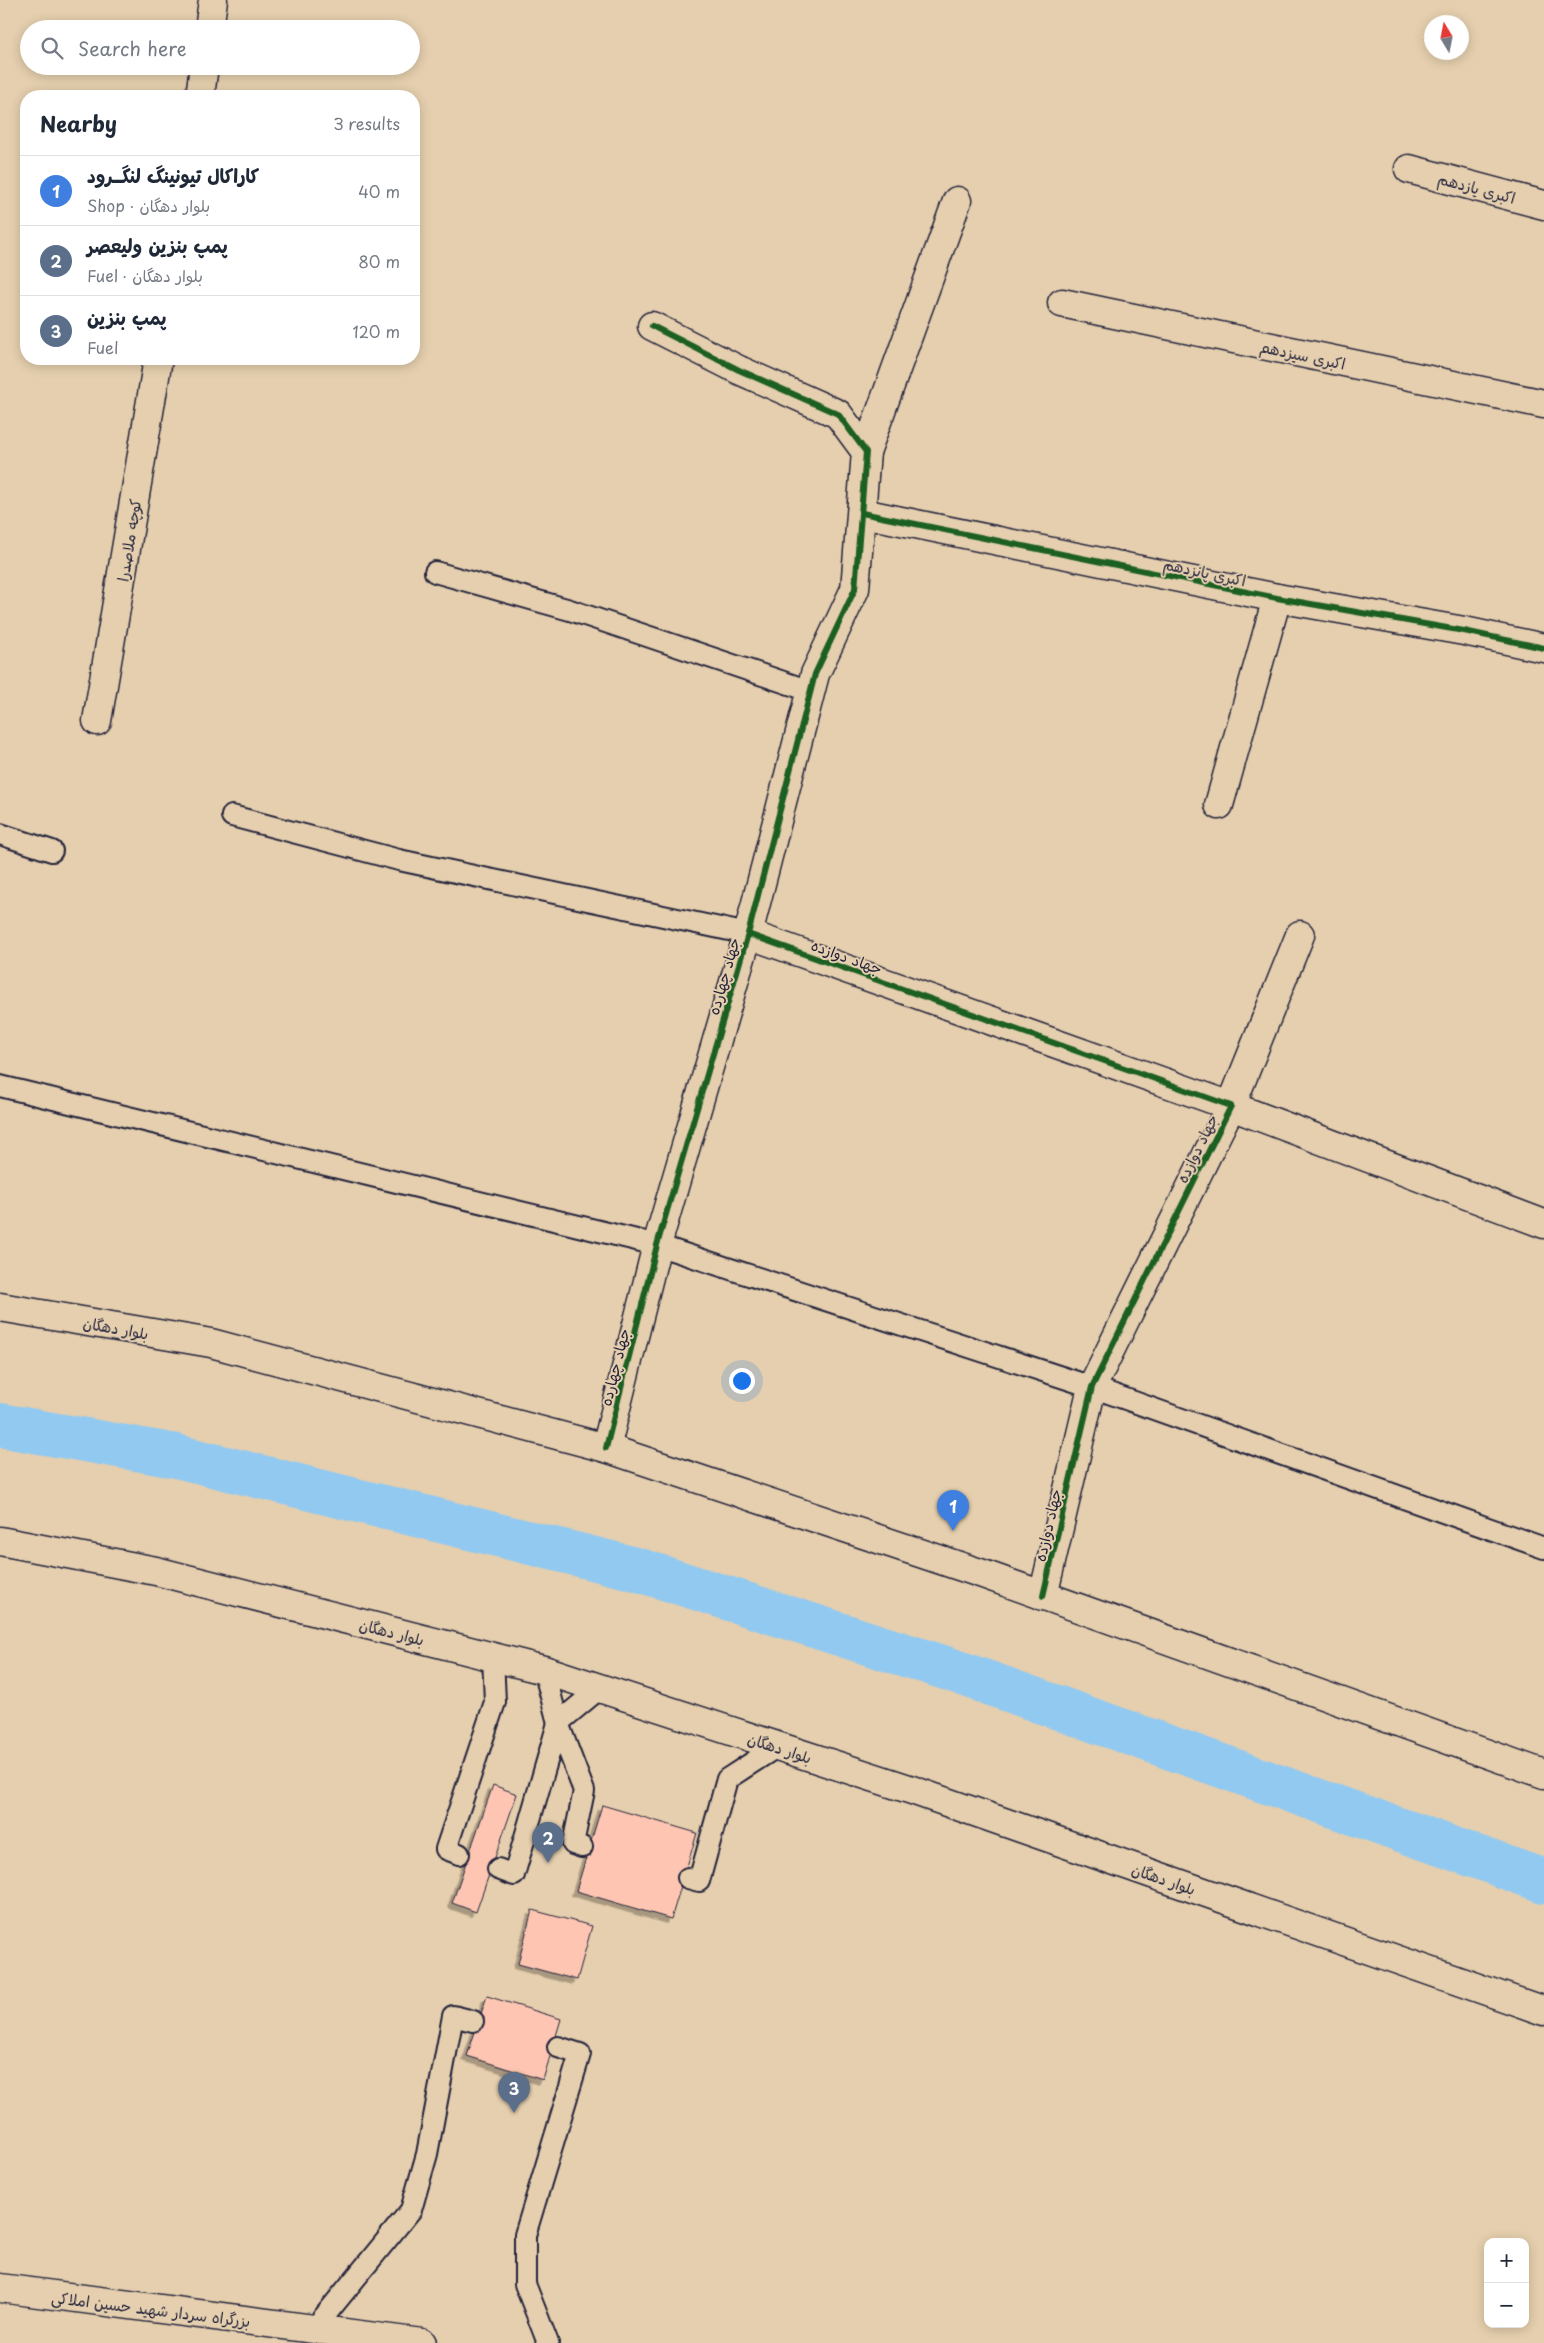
<!DOCTYPE html>
<html lang="en">
<head>
<meta charset="utf-8">
<style>
  :root { --surface:#fff; --page:#f2f2f3; --text:#1f2937; --muted:#747a83; --line:#e0e1e3; --accent:#d93025 }
  body { margin:0; font-family:"Playpen Sans","Playpen Sans Arabic",sans-serif; background:var(--page); color:var(--text) }
  .controls { position:absolute; right:15px; bottom:15px; display:grid; overflow:hidden; border-radius:10px; box-shadow:0 2px 12px #0003 }
  .controls button { width:45px; height:45px; display:grid; place-items:center; padding:0; border:0; border-bottom:1px solid var(--line); background:var(--surface); color:var(--text); font:25px sans-serif }
  .compass { position:absolute; left:1424px; top:15px; width:45px; height:45px; border-radius:50%; background:var(--surface); box-shadow:0 2px 12px #0003; rotate:350deg }
  .you { position:absolute; left:741px; top:1380px; width:18px; height:18px; margin:-12px; border:4px solid #fff; border-radius:50%; background:#1a73e8; box-shadow:0 0 0 8px #1a73e833 }
  .badge { display:grid; place-items:center; width:32px; height:32px; border-radius:50%; background:var(--accent); color:#fff; font-size:16px; font-weight:700 }
  .pin { position:absolute; translate:-50% -41px; filter:drop-shadow(0 1px 2px #0008) }
  .pin::after { content:''; position:absolute; top:26px; width:18px; height:15px; background:inherit; clip-path:polygon(0 0,100% 0,50% 100%) }
  .list { margin:0; padding:0; list-style:none }
  h2 { display:flex; justify-content:space-between; align-items:center; height:65px; margin:0; padding:0 20px; font-size:21px }
  h2 small { font-size:16px; font-weight:400; color:var(--muted) }
  .list li { display:grid; grid-template-columns:32px 1fr auto; gap:15px; align-items:center; box-sizing:border-box; height:70px; padding:0 20px; border-top:1px solid var(--line) }
  .list b { display:block; font-size:19px; white-space:nowrap }
  .list p { margin:0; font-size:16px; white-space:nowrap; color:var(--muted) }
  .list em { font-size:16px; font-style:normal; color:var(--muted) }
  .icon { flex:none; width:28px; height:28px; fill:none; stroke:currentColor; stroke-width:2; stroke-linecap:round; stroke-linejoin:round }
  .map { position:relative; flex:none; width:1544px; height:2343px; overflow:hidden }
  .search { position:absolute; background:var(--surface); box-shadow:0 2px 12px #0003; left:20px; top:20px; width:400px; height:55px; display:flex; align-items:center; gap:12px; box-sizing:border-box; padding:0 18px; border-radius:28px; color:var(--muted); font-size:19px }
  .panel { position:absolute; background:var(--surface); box-shadow:0 2px 12px #0003; left:20px; top:90px; width:400px; height:275px; border-radius:20px }
  .map>svg:first-child { display:block }
  .lines { fill:none; stroke-linecap:round; stroke-linejoin:round }
  .canal { stroke:#92c9f1; stroke-width:44 }
  .building { fill:#fec6b2; stroke:#22223b; filter:url(#shadow) }
  .lane-casing { stroke:#22223b; stroke-width:24 }
  .street-casing { stroke:#22223b; stroke-width:31 }
  .secondary-casing { stroke:#22223b; stroke-width:31 }
  .highway-casing { stroke:#22223b; stroke-width:31 }
  .lane { stroke:#e5cfae; stroke-width:20 }
  .street { stroke:#e5cfae; stroke-width:28 }
  .secondary { stroke:#e5cfae; stroke-width:28 }
  .highway { stroke:#e5cfae; stroke-width:28 }
  .cycleway-casing { stroke:#e5cfae; stroke-width:9 }
  .cycleway { stroke:#1b5e20; stroke-width:6 }
  .labels { text-anchor:middle; dominant-baseline:central; stroke-width:4; stroke-linejoin:round; paint-order:stroke }
  .street-label { font-size:15px; fill:#22223b; stroke:#e5cfae }
</style>
</head>
<body>
<div class="map">
<svg width="1544" height="2343" viewBox="0 0 1544 2343">
  <defs>
    <filter id="shadow"><feDropShadow dx="-4.5" dy="4.5" stdDeviation="0" flood-color="#0004"/></filter>
  </defs>
  <rect width="100%" height="100%" fill="#e5cfae"/>
  <filter id="ink" filterUnits="userSpaceOnUse"><feTurbulence type="fractalNoise" baseFrequency=".02" numOctaves="2"/><feDisplacementMap in="SourceGraphic" scale="10" xChannelSelector="R" yChannelSelector="G"/><feConvolveMatrix kernelMatrix="1 2 1 2 8 2 1 2 1" color-interpolation-filters="sRGB"/></filter>
  <g filter="url(#ink)">
    <g class="lines">
      <polyline class="canal" points="0,1425 176,1456 636,1569 952,1670 1544,1881"/>
    </g>
    <g class="building">
      <polygon points="493,1785 517,1794 476,1912 452,1903"/>
      <polygon points="602,1805 697,1833 671,1919 576,1891"/>
      <polygon points="532,1910 592,1926 577,1980 518,1964"/>
      <polygon points="487,1996 561,2019 543,2080 467,2056"/>
    </g>
    <g class="lines">
      <g class="lane-casing">
        <g id="lane">
          <polyline points="435,572 570,610 810,691"/>
          <polyline points="232,816 399,860 748,934"/>
          <polyline points="0,834 52,851"/>
          <polyline points="0,1086 657,1245 1092,1387 1544,1548"/>
          <polyline points="544,1670 558,1723 584,1791 573,1844 582,1847"/>
          <polyline points="459,1854 446,1849 495,1702 493,1657"/>
          <polyline points="498,1869 514,1875 558,1723 600,1688"/>
          <polyline points="688,1878 699,1881 727,1779 778,1746"/>
          <polyline points="314,2329 411,2210 427,2154 453,2016 473,2021"/>
          <polyline points="548,2343 525,2284 525,2235 580,2054 558,2047"/>
        </g>
      </g>
      <g class="street-casing">
        <g id="street">
          <polyline points="209,29 213,0"/>
          <polyline points="200,96 204,66"/>
          <polyline points="1409,169 1544,205"/>
          <polyline points="1062,303 1544,404"/>
          <polyline points="866,452 957,201"/>
          <polyline points="862,513 1277,598 1464,631 1544,648"/>
          <polyline points="97,721 158,359"/>
          <polyline points="1219,805 1277,598"/>
          <polyline points="748,934 1231,1106 1092,1387 1043,1596"/>
          <polyline points="1300,935 1231,1106 1544,1224"/>
          <polyline points="606,1448 657,1245 748,934 815,674 855,589 866,452 838,414 739,370 652,326"/>
        </g>
      </g>
      <g class="secondary-casing">
        <g id="secondary">
          <polyline points="0,1307 211,1343 606,1448 983,1574 1544,1774"/>
          <polyline points="0,1541 156,1571 544,1670 912,1790 1544,2011"/>
        </g>
      </g>
      <g class="highway-casing">
        <polyline id="highway" points="0,2288 422,2343"/>
      </g>
      <use href="#lane" class="lane"/>
      <use href="#street" class="street"/>
      <use href="#secondary" class="secondary"/>
      <use href="#highway" class="highway"/>
      <g class="cycleway-casing">
        <g id="cycleway">
          <polyline points="862,513 1277,598 1464,631 1544,648"/>
          <polyline points="748,934 1231,1106 1092,1387 1043,1596"/>
          <polyline points="606,1448 657,1245 748,934 815,674 855,589 866,452 838,414 739,370 652,326"/>
        </g>
      </g>
      <use href="#cycleway" class="cycleway"/>
    </g>
  </g>
  <g class="labels">
    <g class="street-label">
      <text transform="translate(1477 187) rotate(15)">اکبری یازدهم</text>
      <text transform="translate(1303 354) rotate(12)">اکبری سیزدهم</text>
      <text transform="translate(128 540) rotate(-81)">کوچه ملاصدرا</text>
      <text transform="translate(1205 571) rotate(12)">اکبری پانزدهم</text>
      <text transform="translate(847 956) rotate(20)">جهاد دوازده</text>
      <text transform="translate(723 976) rotate(-74)">جهاد چهارده</text>
      <text transform="translate(1196 1148) rotate(-64)">جهاد دوازده</text>
      <text transform="translate(116 1327) rotate(10)">بلوار دهگان</text>
      <text transform="translate(614 1367) rotate(-76)">جهاد چهارده</text>
      <text transform="translate(1047 1525) rotate(-77)">جهاد دوازده</text>
      <text transform="translate(392 1631) rotate(14)">بلوار دهگان</text>
      <text transform="translate(780 1747) rotate(18)">بلوار دهگان</text>
      <text transform="translate(1164 1878) rotate(19)">بلوار دهگان</text>
      <text transform="translate(151 2308) rotate(7)">بزرگراه سردار شهید حسین املاکی</text>
    </g>
  </g>
</svg>
<div class="controls">
<button>+</button>
<button>−</button>
</div>
<svg class="compass" viewBox="-18 -18 36 36"><path d="M0-13l5 13h-10z" fill="#e53935"/><path d="M0 13l5-13h-10z" fill="#747a83"/></svg>
<div class="you"></div>
<div class="pin badge" style="left:953px;top:1531px;background:#3f7fe0">1</div>
<div class="pin badge" style="left:548px;top:1863px;background:#5c6f8a">2</div>
<div class="pin badge" style="left:514px;top:2113px;background:#5c6f8a">3</div>
<div class="search"><svg class="icon" aria-label="search" viewBox="0 0 24 24"><circle cx="10" cy="10" r="6"/><path d="M15 15l6 6"/></svg>Search here</div>
<section class="panel">
<h2>Nearby<small>3 results</small></h2>
<ul class="list">
<li><span class="badge" style="background:#3f7fe0">1</span><div><b>کاراکال تیونینگ لنگــرود</b><p>Shop · بلوار دهگان</p></div><em>40 m</em></li>
<li><span class="badge" style="background:#5c6f8a">2</span><div><b>پمپ بنزین ولیعصر</b><p>Fuel · بلوار دهگان</p></div><em>80 m</em></li>
<li><span class="badge" style="background:#5c6f8a">3</span><div><b>پمپ بنزین</b><p>Fuel</p></div><em>120 m</em></li>
</ul>
</section>
</div>
</body>
</html>
